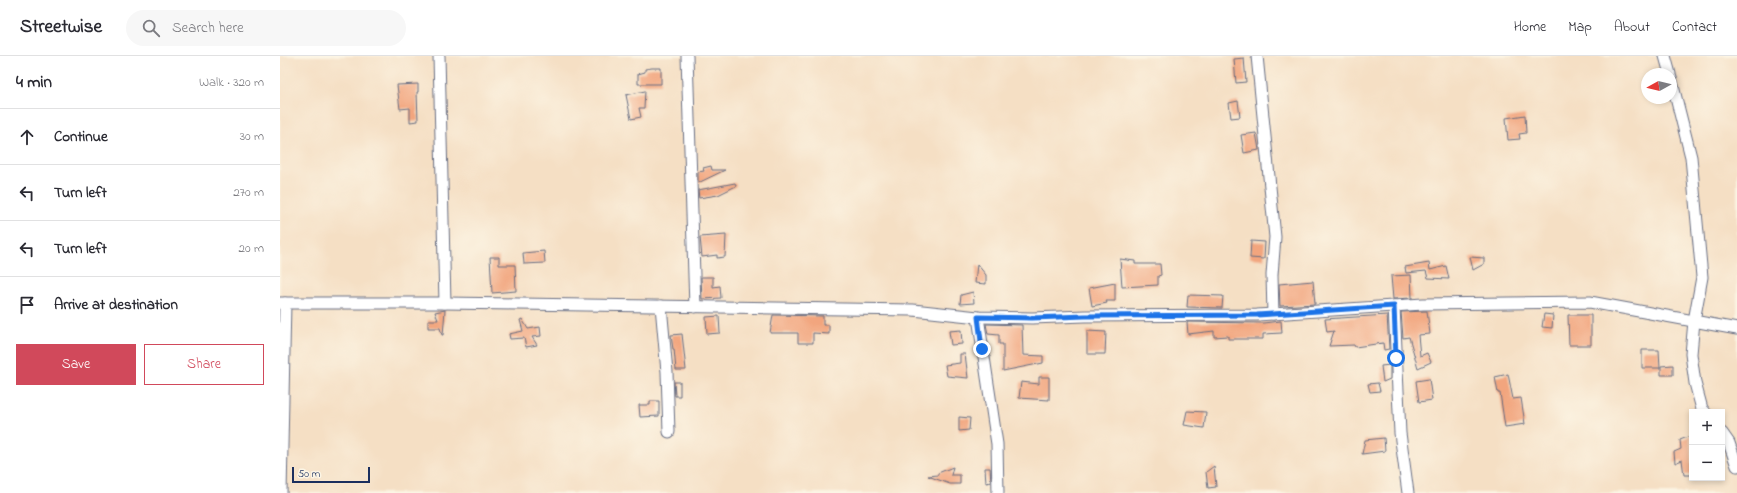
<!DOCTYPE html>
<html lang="en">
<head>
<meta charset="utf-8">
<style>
  :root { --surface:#fff; --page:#f7f7f7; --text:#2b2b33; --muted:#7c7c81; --line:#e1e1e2; --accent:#d1495b }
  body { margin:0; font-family:"Indie Flower",sans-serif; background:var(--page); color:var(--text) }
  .controls { position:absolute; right:12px; bottom:12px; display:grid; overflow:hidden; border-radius:0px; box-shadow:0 2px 6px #0003 }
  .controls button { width:36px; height:36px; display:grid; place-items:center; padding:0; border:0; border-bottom:1px solid var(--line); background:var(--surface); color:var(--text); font:20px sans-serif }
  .compass { position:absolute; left:1361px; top:12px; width:36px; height:36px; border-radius:50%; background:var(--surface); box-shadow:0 2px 6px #0003; rotate:262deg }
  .scale { position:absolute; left:12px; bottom:10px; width:78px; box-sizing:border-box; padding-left:4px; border:2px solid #1b2f5e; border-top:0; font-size:11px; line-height:14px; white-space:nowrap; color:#1b2f5e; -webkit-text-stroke:3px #fcf5e5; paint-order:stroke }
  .stop { position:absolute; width:12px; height:12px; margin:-9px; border:3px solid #1a73e8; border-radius:50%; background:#fff }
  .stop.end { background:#1a73e8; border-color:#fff; box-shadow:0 1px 4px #0008 }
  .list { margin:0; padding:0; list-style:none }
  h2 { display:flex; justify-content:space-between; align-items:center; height:52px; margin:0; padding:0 16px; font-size:17px }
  h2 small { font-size:13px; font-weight:400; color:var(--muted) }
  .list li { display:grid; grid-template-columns:26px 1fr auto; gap:12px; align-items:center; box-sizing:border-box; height:56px; padding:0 16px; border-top:1px solid var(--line) }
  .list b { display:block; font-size:15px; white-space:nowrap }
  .list em { font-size:13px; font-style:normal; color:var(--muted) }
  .actions { display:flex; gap:8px; padding:12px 16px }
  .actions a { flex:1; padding:9px 0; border:1px solid var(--accent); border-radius:0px; text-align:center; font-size:14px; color:var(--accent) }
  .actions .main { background:var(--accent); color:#fff }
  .icon { flex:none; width:22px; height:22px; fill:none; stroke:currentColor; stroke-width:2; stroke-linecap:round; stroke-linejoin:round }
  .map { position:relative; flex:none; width:1457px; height:437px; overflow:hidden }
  header { display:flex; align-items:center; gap:24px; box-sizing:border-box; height:56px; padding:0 20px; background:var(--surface); border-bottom:1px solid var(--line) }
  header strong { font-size:19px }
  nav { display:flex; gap:22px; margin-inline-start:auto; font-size:14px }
  .search { width:280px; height:36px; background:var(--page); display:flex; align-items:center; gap:10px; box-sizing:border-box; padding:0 14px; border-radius:22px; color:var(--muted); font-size:15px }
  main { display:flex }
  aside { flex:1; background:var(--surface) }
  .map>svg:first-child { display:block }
  .building { fill:#f2a57e }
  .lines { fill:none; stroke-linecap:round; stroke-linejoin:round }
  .minor-casing { stroke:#676d82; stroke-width:13 }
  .minor { stroke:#fff; stroke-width:11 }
  .route { stroke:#1a73e8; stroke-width:5 }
</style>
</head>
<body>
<header>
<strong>Streetwise</strong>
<div class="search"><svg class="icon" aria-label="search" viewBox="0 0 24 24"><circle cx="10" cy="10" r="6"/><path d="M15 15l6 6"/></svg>Search here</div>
<nav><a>Home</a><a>Map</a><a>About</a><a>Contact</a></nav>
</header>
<main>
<aside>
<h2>4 min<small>Walk · 320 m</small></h2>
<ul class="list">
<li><svg class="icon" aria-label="ahead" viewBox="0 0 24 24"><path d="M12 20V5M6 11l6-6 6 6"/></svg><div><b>Continue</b></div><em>30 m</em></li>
<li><svg class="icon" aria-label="left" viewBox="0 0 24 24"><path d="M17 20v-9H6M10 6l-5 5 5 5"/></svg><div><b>Turn left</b></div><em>270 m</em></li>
<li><svg class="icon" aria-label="left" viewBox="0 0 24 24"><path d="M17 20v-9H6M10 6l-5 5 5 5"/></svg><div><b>Turn left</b></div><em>20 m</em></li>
<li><svg class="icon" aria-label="arrive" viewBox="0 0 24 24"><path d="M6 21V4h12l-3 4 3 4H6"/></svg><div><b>Arrive at destination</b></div></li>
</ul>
<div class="actions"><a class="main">Save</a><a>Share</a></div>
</aside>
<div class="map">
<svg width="1457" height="437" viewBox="0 0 1457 437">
  <rect width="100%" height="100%" fill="#fcf5e5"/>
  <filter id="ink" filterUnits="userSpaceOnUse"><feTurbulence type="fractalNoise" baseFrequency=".025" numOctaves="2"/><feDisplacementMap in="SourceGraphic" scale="8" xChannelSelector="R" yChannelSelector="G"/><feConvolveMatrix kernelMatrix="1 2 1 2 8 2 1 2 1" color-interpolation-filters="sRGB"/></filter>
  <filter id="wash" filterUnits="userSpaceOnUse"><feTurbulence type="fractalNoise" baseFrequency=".012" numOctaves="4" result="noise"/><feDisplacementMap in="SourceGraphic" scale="16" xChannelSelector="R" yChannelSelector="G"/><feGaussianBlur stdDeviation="0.9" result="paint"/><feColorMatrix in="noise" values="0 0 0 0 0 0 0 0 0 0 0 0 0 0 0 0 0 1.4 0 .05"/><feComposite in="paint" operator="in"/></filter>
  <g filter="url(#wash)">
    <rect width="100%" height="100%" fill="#f5dfc4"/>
    <g id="blocks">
      <g class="building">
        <polygon points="964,2 966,26 956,27 954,3"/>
        <polygon points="372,12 381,12 381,28 358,28 358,18 365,16 365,13"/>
        <polygon points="138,28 138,36 137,36 138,65 130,66 130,52 120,53 117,29"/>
        <polygon points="365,35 364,52 359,52 361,61 351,63 346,39"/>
        <polygon points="958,45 960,61 951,62 949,47"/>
        <polygon points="1245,59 1246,77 1239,78 1240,83 1228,84 1226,62"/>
        <polygon points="976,77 979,94 964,97 961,79"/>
        <polygon points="431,110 432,114 445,114 418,127 418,116 424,115 423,112"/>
        <polygon points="455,127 456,130 438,139 419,142 418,134"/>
        <polygon points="446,179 445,201 437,202 437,199 422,201 420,181"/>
        <polygon points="971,185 985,186 984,203 970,202"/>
        <polygon points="264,195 265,207 244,208 243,197"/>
        <polygon points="210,201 219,201 219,209 235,209 236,235 212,237"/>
        <polygon points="1190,201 1204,202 1204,208 1193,214"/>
        <polygon points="840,203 855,205 855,208 880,208 881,219 878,220 878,229 842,231"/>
        <polygon points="1149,207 1150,214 1166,210 1169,223 1148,222 1146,215 1126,217 1125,211"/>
        <polygon points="697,208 706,219 706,228 695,227"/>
        <polygon points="1131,219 1132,242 1113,243 1111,220"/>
        <polygon points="421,221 433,221 433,231 440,230 441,242 422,243"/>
        <polygon points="1033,225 1035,248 1000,250 999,228"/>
        <polygon points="835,227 835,245 826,245 827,247 812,250 809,232"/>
        <polygon points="693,236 694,247 680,248 681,239"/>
        <polygon points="908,239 943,240 942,252 907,251"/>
        <polygon points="165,254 163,279 162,279 160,272 148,272 148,264 158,264 155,256"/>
        <polygon points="1147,255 1150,278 1138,279 1140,300 1147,297 1151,306 1138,312 1129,281 1123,282 1121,256"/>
        <polygon points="1264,258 1273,259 1272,272 1262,271"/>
        <polygon points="493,259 543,260 543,269 549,269 549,278 533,277 533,287 518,287 518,277 490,277"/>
        <polygon points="1107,259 1109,293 1104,294 1103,287 1075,291 1074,289 1049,290 1054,275 1047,276 1045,263"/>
        <polygon points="1288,259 1311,259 1311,289 1289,289"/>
        <polygon points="439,260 440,277 427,278 426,261"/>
        <polygon points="242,263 248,273 260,271 261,280 252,281 257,289 246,291 244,282 230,283 229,278 243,275 240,264"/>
        <polygon points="1001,265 1002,277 983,278 983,283 948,283 948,280 934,281 934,275 908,278 907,266 983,267"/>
        <polygon points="706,268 742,269 743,299 763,300 763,307 723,315 723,288 719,288 719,279 708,278"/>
        <polygon points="681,274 682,288 671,289 669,275"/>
        <polygon points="807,275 826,276 825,298 807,298"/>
        <polygon points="402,278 406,314 396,314 394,293 393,293 391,279"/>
        <polygon points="1362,294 1379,294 1380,312 1362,312"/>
        <polygon points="680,298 685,298 688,322 667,320 665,309 680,307"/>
        <polygon points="1110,309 1110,323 1103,326 1101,310"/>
        <polygon points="1393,309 1393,319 1381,319 1381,310"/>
        <polygon points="1228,318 1233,343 1241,342 1245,368 1225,371 1220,337 1218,337 1215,321"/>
        <polygon points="759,321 769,321 769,344 739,342 741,326 759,328"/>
        <polygon points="1149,323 1152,344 1139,346 1136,325"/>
        <polygon points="394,326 400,326 400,340 395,340"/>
        <polygon points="1098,327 1100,335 1090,336 1088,328"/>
        <polygon points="370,345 379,345 379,360 360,361 359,349 370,349"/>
        <polygon points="907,355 926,356 924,372 904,369"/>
        <polygon points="679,361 690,362 689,374 679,375"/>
        <polygon points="1410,380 1412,419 1404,419 1402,404 1395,407 1394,396 1401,393 1400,384"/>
        <polygon points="1104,382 1105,395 1082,398 1085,384"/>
        <polygon points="934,410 936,431 928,432 926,416"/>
        <polygon points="673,411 671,419 680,419 680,428 670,428 648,420 658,419 658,417"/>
        <polygon points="705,412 710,412 711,426 706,427"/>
      </g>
    </g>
  </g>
  <g filter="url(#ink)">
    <use href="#blocks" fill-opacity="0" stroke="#676d82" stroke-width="1"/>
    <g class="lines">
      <g class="minor-casing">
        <g id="minor">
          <polyline points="159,0 165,247"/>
          <polyline points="407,0 415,251"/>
          <polyline points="977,0 995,181 992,219 993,258"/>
          <polyline points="1385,0 1390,18"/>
          <polyline points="1391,22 1411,101 1422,221 1414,265 1411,298 1415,327 1422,353 1425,356"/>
          <polyline points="0,247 165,247 633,254 698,261 752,262 805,260 977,259 1143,248 1310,246 1457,273"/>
          <polyline points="381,250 387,316 389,376"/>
          <polyline points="1114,250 1120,377 1128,437"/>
          <polyline points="698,261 717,388 718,437"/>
          <polyline points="1442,377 1449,387 1457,410"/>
          <polyline points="1,437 5,247"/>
        </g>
      </g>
      <use href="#minor" class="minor"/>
    </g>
  </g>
  <g class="lines" filter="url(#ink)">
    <polyline class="route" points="702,293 698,261 752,262 805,260 977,259 1114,250 1116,302"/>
  </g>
</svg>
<div class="controls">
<button>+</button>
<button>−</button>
</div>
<svg class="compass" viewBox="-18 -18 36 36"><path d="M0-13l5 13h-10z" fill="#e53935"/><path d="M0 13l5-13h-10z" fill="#7c7c81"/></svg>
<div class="scale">50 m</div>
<div class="stop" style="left:1116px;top:302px"></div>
<div class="stop end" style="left:702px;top:293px"></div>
</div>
</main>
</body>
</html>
